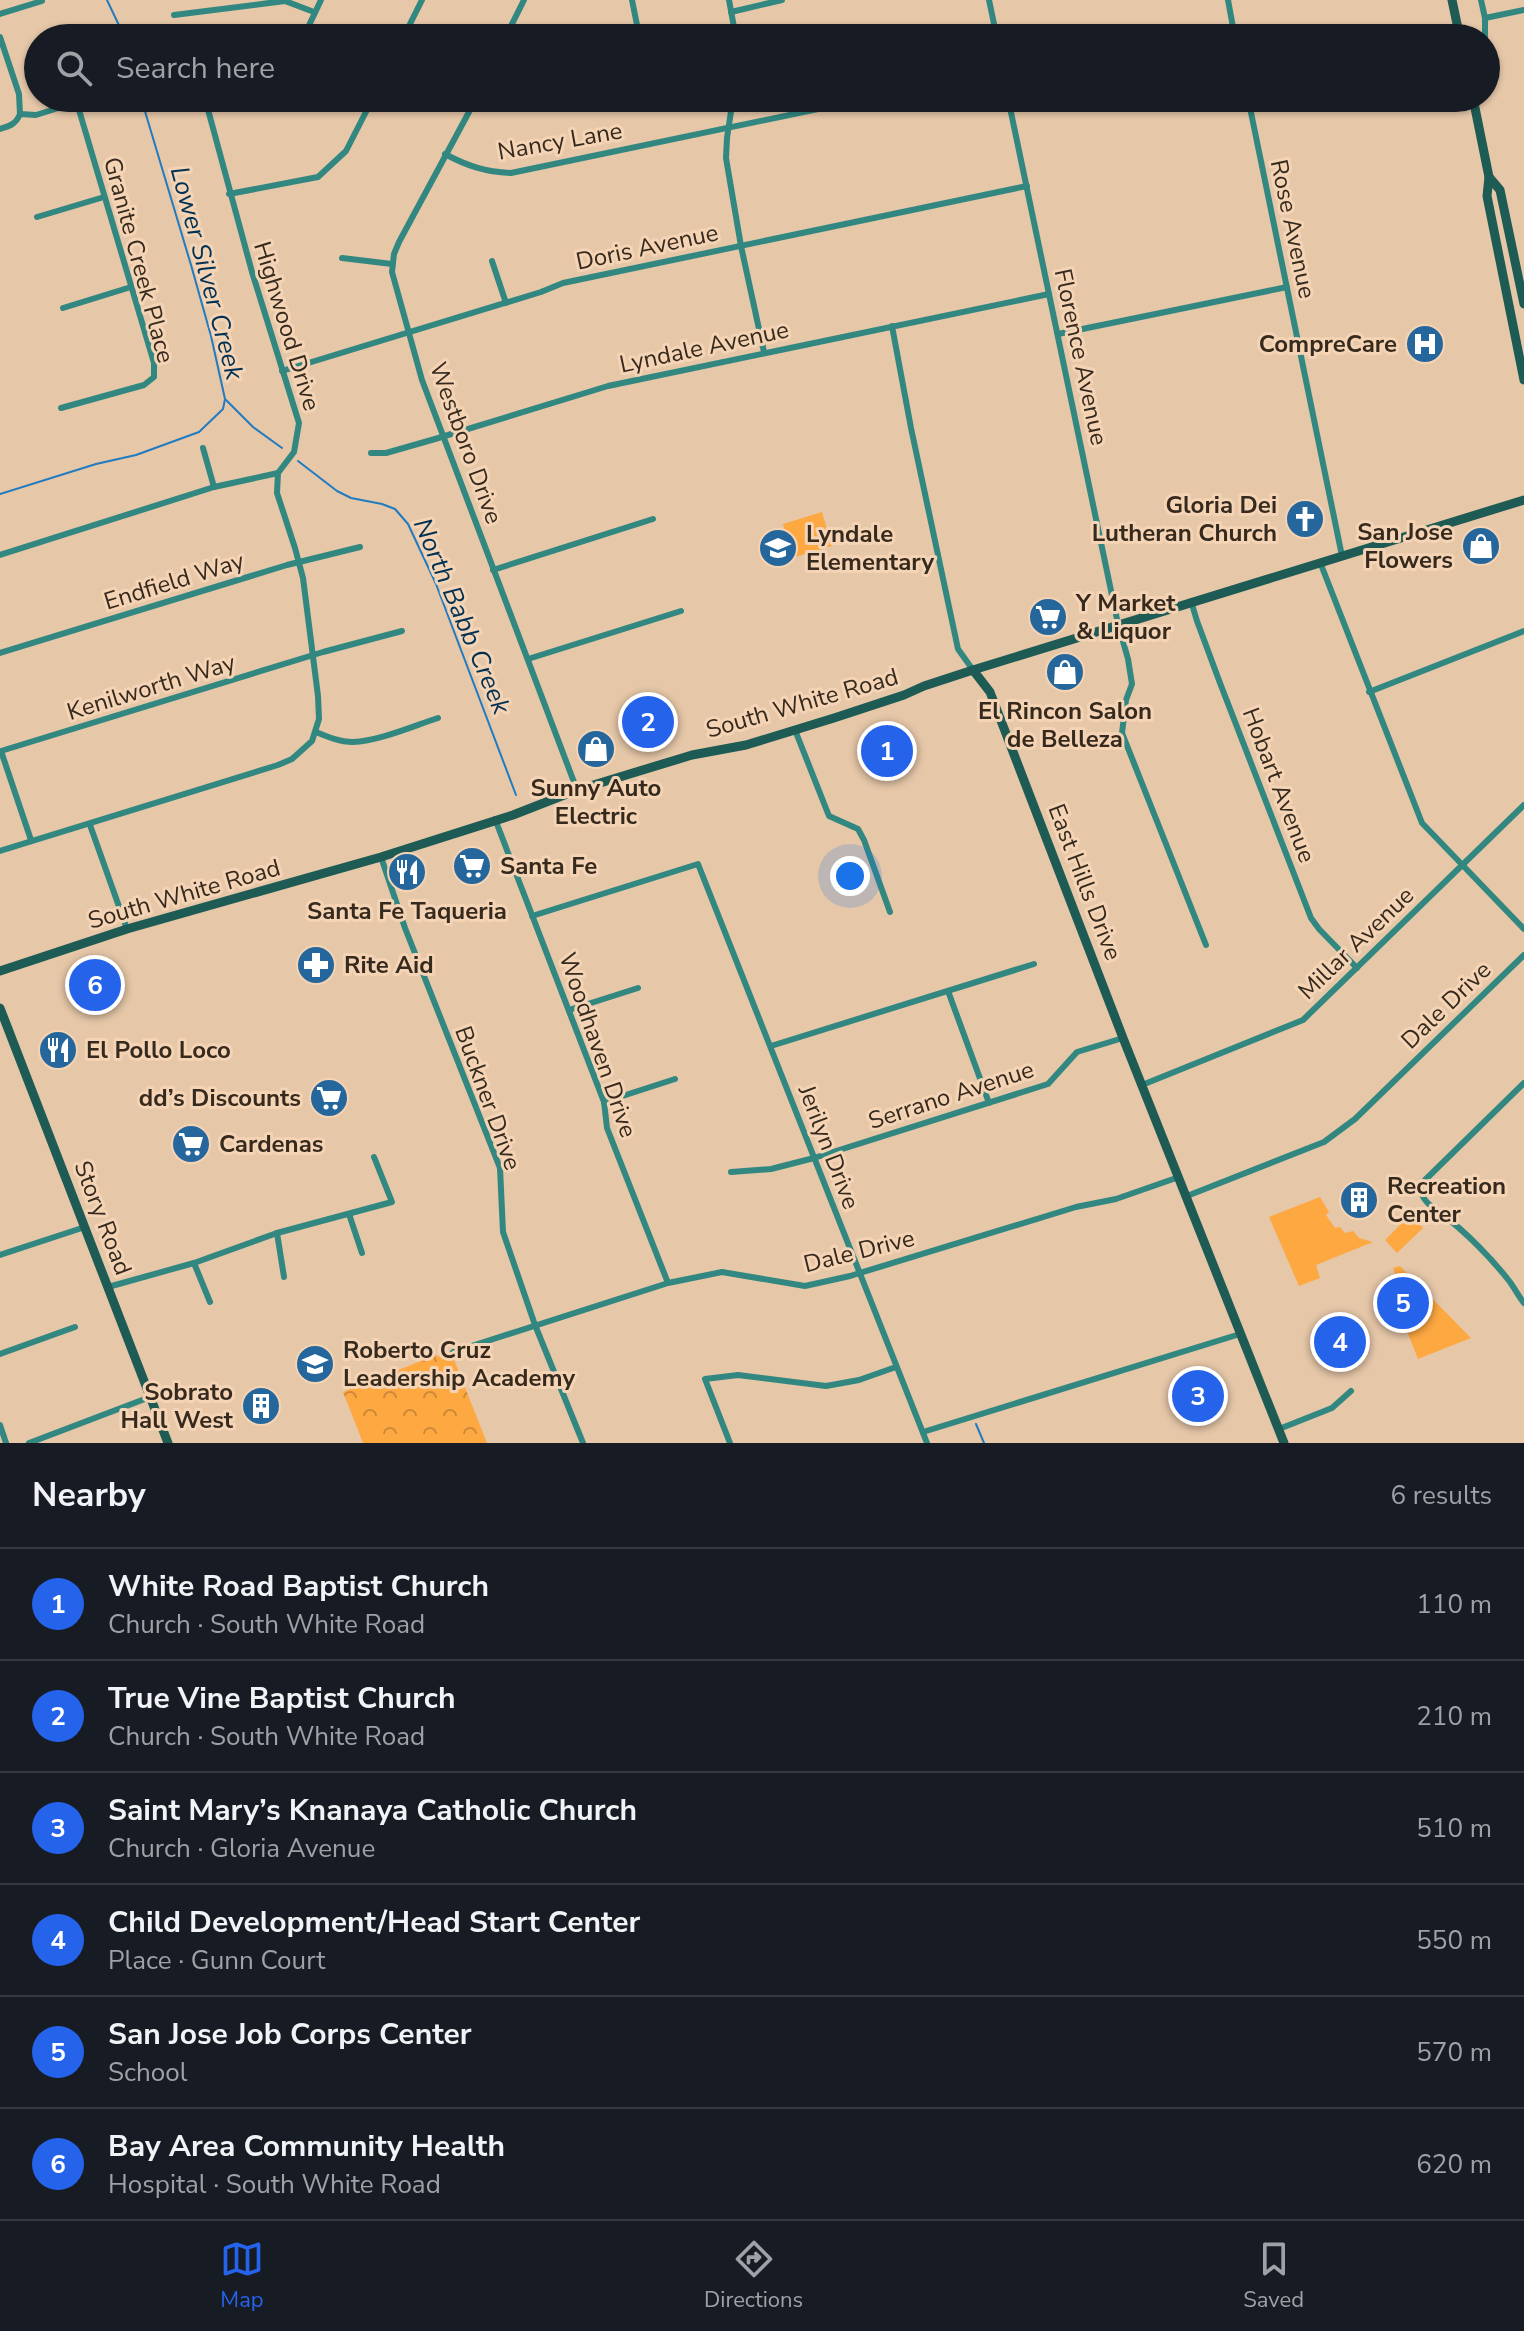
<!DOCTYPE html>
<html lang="en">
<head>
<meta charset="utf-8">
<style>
  :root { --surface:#171b24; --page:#20242c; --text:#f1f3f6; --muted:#9ea1a6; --line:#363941; --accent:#2563eb }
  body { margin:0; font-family:"Nunito Sans",sans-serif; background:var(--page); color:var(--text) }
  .you { position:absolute; left:850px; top:876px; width:28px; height:28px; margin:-20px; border:6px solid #fff; border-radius:50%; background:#1a73e8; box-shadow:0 0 0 12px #1a73e833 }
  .badge { display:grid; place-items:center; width:52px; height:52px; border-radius:50%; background:var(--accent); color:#fff; font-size:26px; font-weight:700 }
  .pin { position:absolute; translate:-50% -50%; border:4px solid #fff; box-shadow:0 2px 8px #0006 }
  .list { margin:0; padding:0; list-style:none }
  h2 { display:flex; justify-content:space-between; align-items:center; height:104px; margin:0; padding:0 32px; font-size:34px }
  h2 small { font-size:26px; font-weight:400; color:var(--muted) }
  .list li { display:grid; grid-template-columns:52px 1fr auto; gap:24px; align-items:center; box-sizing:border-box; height:112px; padding:0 32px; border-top:2px solid var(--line) }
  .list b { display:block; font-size:30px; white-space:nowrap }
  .list p { margin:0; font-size:26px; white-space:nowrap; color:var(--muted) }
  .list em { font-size:26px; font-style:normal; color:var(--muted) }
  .icon { flex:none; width:44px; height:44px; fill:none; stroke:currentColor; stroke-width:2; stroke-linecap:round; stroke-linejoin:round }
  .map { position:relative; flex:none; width:1524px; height:1443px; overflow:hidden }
  .search { position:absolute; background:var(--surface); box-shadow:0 2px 6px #0004; left:24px; right:24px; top:24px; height:88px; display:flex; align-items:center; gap:20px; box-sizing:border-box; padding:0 28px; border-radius:44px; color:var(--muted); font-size:30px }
  .sheet { height:776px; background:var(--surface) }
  nav { display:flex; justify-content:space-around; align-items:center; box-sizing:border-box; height:112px; border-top:2px solid var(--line); background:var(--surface); font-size:22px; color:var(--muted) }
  nav a { display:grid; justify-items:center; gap:4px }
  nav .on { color:var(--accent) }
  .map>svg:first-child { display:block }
  .grass { fill:#fea842 }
  .park { fill:url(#park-crowns) }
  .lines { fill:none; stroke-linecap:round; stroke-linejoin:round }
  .stream { stroke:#207bc0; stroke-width:2 }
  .street { stroke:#328880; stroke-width:6 }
  .secondary { stroke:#1e5b55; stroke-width:9 }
  .labels { text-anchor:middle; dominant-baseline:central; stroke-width:6; stroke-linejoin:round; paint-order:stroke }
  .street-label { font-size:24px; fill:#362a1e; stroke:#f4d4b5 }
  .poi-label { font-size:24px; font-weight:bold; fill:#362a1e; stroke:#f4d4b5; text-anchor:start }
  .water-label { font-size:26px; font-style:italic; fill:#003053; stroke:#f4d4b5 }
</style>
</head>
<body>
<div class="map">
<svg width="1524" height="1443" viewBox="0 0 1524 1443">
  <defs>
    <pattern id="park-crowns" width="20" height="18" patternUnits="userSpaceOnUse" patternTransform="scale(2)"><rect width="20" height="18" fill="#fea842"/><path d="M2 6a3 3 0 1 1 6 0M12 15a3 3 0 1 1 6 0" fill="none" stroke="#ce8937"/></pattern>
  </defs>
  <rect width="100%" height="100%" fill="#e6c7a8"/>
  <g class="grass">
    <polygon points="822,512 832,546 792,558 783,524"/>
    <polygon points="1320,1197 1329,1212 1326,1215 1335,1228 1340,1227 1345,1233 1353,1231 1359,1238 1373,1242 1316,1265 1320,1278 1299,1286 1269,1217"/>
    <polygon points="1410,1215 1423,1228 1397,1253 1385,1240"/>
    <polygon points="1400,1266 1471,1338 1418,1359 1407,1331 1415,1327 1393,1268"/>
  </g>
  <polygon class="park" points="436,1355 442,1358 453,1357 487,1443 363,1443 343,1392"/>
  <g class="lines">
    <g class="stream">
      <polyline points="107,0 125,38"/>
      <polyline points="226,400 253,427 282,448"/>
      <polyline points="298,461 337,491 351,498 382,504 395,509 408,524 436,584 516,795"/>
      <polyline points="0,494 96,464 136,455 199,432 223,409 225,399 211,336 191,265 141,98"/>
      <polyline points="976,1424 984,1443"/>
    </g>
    <g class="street">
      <polyline points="729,0 736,38"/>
      <polyline points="989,0 997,38"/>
      <polyline points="1228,0 1235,38"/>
      <polyline points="1481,0 1485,18 1485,38"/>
      <polyline points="731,12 782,0"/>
      <polyline points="0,14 42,1"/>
      <polyline points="174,15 285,1 314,12"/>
      <polyline points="1485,18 1524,10"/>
      <polyline points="0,37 19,94 20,114"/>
      <polyline points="303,38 321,0"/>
      <polyline points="403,38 422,0"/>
      <polyline points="505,38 524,0"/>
      <polyline points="627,38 639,35 632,0"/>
      <polyline points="1486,45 1488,57"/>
      <polyline points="733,98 727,138 726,158 741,246 764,352"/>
      <polyline points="1008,98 1118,624 1128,659 1132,684 1126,700 1122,733 1206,945"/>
      <polyline points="1058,98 1059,98"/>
      <polyline points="1248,98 1342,556"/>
      <polyline points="474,101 476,98"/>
      <polyline points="469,112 399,242 394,254 392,272 422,380 577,790"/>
      <path d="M0,129C10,126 16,124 20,114L36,115L68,105L79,110L154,363V377L144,385L61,408"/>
      <path d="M445,154C467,166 486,172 511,173L871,98"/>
      <polyline points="229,194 318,177 346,151 373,98"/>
      <polyline points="37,217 104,197"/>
      <polyline points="342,258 392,264"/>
      <polyline points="492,261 506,303"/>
      <polyline points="63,308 131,287"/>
      <polyline points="892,326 911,428 958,649 973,670"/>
      <polyline points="1058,334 1287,287"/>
      <polyline points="282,371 541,292 563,283 1027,186"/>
      <polyline points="203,448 214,487"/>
      <polyline points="371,453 386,453 435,439 608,386 1049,294"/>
      <polyline points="0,555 214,487 278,473"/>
      <polyline points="1320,562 1422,823 1524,929"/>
      <polyline points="493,570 653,519"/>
      <polyline points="1191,601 1197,621 1220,683 1311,918 1319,929 1357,968"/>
      <polyline points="0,653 287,565 360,547"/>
      <polyline points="528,659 681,611"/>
      <polyline points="1369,692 1524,631"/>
      <polyline points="795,730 829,816 858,829 864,840 890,912"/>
      <path d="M316,732C328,737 340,742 353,742C379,741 413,726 438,718"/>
      <polyline points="495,819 604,1102 607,1128 668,1283"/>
      <polyline points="90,825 127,929"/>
      <polyline points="31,840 1,751 323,652 402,631"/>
      <polyline points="0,851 278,765 292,759 312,741 319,719 318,696 303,578 295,548 277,493 278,473 294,452 299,423 252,272 207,106 245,98"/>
      <polyline points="381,857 405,928 500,1168 503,1232 535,1325 583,1443"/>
      <polyline points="532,916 698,864 927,1443"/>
      <polyline points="948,991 989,1103"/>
      <polyline points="569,1010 638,988"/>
      <polyline points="771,1046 1034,964"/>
      <path d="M1524,1083L1425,1180L1420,1188C1423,1203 1432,1206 1443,1215C1466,1232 1493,1260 1510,1282C1515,1289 1519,1297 1524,1303"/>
      <polyline points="1142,1085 1303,1020 1524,805"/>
      <polyline points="604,1102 675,1079"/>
      <polyline points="731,1172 771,1169 814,1158 1048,1084 1077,1052 1123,1038"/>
      <polyline points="1187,1196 1324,1142 1355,1119 1524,955"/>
      <polyline points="349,1214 362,1253"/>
      <polyline points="277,1233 284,1277"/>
      <polyline points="0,1255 85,1227"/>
      <polyline points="194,1263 210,1302"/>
      <polyline points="108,1287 194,1263 277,1233 392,1202 374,1157"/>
      <polyline points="453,1352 668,1283 722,1272 805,1286 850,1276 1076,1207 1116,1199 1179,1177"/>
      <polyline points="0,1354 75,1327"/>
      <polyline points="0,1425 6,1443"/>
      <polyline points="1279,1429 1332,1408 1351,1391"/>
      <polyline points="923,1432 1240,1334"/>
      <polyline points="29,1443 150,1397"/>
      <polyline points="730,1443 705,1379 738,1375 826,1386 859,1380 896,1367"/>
    </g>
    <g class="secondary">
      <polyline points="1452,0 1460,38"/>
      <polyline points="1473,98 1489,177 1487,196 1524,380"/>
      <polyline points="1489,177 1500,190 1524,304"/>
      <polyline points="973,670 990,692 1123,1038 1284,1443"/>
      <polyline points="0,971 127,929 381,857 513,815 577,790 692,755 746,745 834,718 904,695 924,686 973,670 1524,500"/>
      <polyline points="0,1008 168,1443"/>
    </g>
  </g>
  <defs>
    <g id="hospital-disc" transform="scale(2)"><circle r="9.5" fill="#25679c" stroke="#f4d4b5"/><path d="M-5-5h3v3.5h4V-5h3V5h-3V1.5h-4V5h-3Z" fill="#fff"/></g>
    <g id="church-disc" transform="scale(2)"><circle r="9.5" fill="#25679c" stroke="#f4d4b5"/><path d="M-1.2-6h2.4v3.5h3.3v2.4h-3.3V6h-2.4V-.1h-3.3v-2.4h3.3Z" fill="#fff"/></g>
    <g id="shop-disc" transform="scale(2)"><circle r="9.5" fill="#25679c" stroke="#f4d4b5"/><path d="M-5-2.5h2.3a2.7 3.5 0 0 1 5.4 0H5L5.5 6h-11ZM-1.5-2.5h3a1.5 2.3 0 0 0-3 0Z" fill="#fff"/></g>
    <g id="school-disc" transform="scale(2)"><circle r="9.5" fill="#25679c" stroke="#f4d4b5"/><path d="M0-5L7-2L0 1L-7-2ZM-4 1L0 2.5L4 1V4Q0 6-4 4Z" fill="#fff"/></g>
    <g id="supermarket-disc" transform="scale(2)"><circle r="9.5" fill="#25679c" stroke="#f4d4b5"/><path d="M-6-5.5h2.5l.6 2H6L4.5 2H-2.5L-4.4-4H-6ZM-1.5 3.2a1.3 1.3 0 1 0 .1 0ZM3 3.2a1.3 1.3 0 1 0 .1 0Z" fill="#fff"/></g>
    <g id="restaurant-disc" transform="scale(2)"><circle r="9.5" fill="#25679c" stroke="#f4d4b5"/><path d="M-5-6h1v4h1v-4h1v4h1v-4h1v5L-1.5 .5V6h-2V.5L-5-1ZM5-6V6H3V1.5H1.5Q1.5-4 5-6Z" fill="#fff"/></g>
    <g id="pharmacy-disc" transform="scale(2)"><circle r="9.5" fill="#25679c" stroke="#f4d4b5"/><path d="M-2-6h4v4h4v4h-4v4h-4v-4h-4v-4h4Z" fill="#fff"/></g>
    <g id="building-disc" transform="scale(2)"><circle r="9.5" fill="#25679c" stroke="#f4d4b5"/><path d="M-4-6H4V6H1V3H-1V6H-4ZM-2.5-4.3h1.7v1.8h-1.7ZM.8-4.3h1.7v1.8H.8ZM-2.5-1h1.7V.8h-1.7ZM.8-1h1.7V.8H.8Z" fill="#fff"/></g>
  </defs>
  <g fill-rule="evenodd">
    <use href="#hospital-disc" x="1425" y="344"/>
    <use href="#church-disc" x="1305" y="519"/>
    <use href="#shop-disc" x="1481" y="546"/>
    <use href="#school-disc" x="778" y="548"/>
    <use href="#supermarket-disc" x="1048" y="617"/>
    <use href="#shop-disc" x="1065" y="672"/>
    <use href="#shop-disc" x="596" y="749"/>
    <use href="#supermarket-disc" x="472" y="866"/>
    <use href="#restaurant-disc" x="407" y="872"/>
    <use href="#pharmacy-disc" x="316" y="965"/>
    <use href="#restaurant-disc" x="58" y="1050"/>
    <use href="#supermarket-disc" x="329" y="1098"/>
    <use href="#supermarket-disc" x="191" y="1144"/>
    <use href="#building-disc" x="1359" y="1200"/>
    <use href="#school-disc" x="315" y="1364"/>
    <use href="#building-disc" x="261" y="1406"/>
  </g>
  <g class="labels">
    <g class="street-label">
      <text transform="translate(560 141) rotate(-10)">Nancy Lane</text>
      <text transform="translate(1293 229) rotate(78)">Rose Avenue</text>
      <text transform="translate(647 247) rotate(-12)">Doris Avenue</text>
      <text transform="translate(139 260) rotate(75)">Granite Creek Place</text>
      <text transform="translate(287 326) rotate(73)">Highwood Drive</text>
      <text transform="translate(704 347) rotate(-12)">Lyndale Avenue</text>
      <text transform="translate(1081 357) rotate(78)">Florence Avenue</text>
      <text transform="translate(466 443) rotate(70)">Westboro Drive</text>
      <text transform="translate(174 581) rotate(-17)">Endfield Way</text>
      <text transform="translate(151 687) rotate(-17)">Kenilworth Way</text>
      <text transform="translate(802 703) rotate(-16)">South White Road</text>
      <text transform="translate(1279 785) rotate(69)">Hobart Avenue</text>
      <text transform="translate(1085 882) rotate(69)">East Hills Drive</text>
      <text transform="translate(184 894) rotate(-16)">South White Road</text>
      <text transform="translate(1356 943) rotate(-44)">Millar Avenue</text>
      <text transform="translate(1446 1005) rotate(-44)">Dale Drive</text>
      <text transform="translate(598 1045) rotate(71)">Woodhaven Drive</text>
      <text transform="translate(951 1095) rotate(-18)">Serrano Avenue</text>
      <text transform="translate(488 1098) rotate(70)">Buckner Drive</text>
      <text transform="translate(829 1147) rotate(69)">Jerilyn Drive</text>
      <text transform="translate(103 1218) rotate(69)">Story Road</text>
      <text transform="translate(859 1251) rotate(-14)">Dale Drive</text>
    </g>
    <g class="poi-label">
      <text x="1397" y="344" text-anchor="end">CompreCare</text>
      <text x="1277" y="505" text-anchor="end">Gloria Dei<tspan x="1277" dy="28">Lutheran Church</tspan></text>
      <text x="1453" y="532" text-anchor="end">San Jose<tspan x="1453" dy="28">Flowers</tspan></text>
      <text x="806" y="534">Lyndale<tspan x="806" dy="28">Elementary</tspan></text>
      <text x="1076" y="603">Y Market<tspan x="1076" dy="28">&amp; Liquor</tspan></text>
      <text x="1065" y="711" text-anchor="middle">El Rincon Salon<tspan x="1065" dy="28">de Belleza</tspan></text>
      <text x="596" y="788" text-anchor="middle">Sunny Auto<tspan x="596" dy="28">Electric</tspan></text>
      <text x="500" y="866">Santa Fe</text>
      <text x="407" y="911" text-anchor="middle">Santa Fe Taqueria</text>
      <text x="344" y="965">Rite Aid</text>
      <text x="86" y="1050">El Pollo Loco</text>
      <text x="301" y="1098" text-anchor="end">dd’s Discounts</text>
      <text x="219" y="1144">Cardenas</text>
      <text x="1387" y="1186">Recreation<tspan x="1387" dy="28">Center</tspan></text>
      <text x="343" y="1350">Roberto Cruz<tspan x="343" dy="28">Leadership Academy</tspan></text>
      <text x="233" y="1392" text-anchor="end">Sobrato<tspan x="233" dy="28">Hall West</tspan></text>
    </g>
    <g class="water-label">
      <text transform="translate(207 273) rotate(75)">Lower Silver Creek</text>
      <text transform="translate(462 616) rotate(67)">North Babb Creek</text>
    </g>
  </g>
</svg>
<div class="you"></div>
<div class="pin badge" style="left:887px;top:751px">1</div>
<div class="pin badge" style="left:648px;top:722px">2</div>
<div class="pin badge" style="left:1198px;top:1396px">3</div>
<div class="pin badge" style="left:1340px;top:1342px">4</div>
<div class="pin badge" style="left:1403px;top:1303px">5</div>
<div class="pin badge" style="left:95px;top:985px">6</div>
<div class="search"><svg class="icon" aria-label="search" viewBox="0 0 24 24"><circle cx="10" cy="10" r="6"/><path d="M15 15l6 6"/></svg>Search here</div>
</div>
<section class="sheet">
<h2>Nearby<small>6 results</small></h2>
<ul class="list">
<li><span class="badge">1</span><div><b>White Road Baptist Church</b><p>Church · South White Road</p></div><em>110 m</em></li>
<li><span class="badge">2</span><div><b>True Vine Baptist Church</b><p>Church · South White Road</p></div><em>210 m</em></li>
<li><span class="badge">3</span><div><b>Saint Mary’s Knanaya Catholic Church</b><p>Church · Gloria Avenue</p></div><em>510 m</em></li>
<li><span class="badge">4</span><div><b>Child Development/Head Start Center</b><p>Place · Gunn Court</p></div><em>550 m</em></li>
<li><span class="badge">5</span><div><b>San Jose Job Corps Center</b><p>School</p></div><em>570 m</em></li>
<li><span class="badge">6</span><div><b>Bay Area Community Health</b><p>Hospital · South White Road</p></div><em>620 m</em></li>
</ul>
</section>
<nav>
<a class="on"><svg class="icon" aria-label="map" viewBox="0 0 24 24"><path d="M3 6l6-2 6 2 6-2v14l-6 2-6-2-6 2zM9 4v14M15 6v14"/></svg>Map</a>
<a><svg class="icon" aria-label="directions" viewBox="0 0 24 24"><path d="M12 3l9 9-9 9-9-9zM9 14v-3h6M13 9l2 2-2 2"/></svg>Directions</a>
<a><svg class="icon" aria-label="saved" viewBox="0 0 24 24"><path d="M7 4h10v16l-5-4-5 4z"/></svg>Saved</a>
</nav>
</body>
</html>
